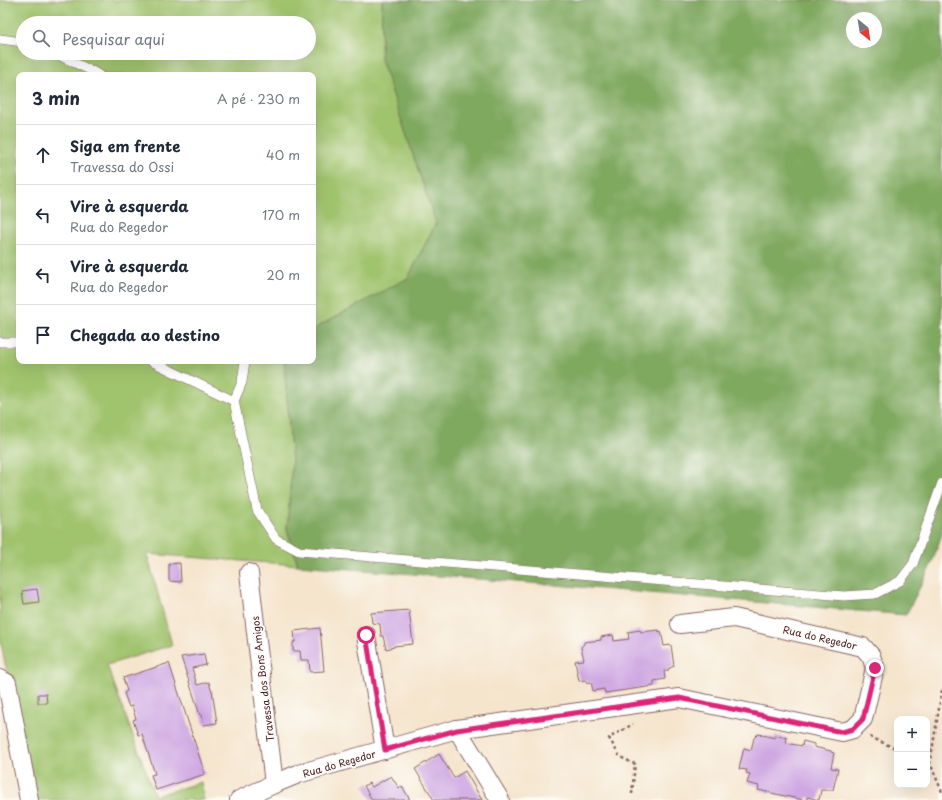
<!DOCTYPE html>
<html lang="pt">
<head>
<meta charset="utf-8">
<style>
  :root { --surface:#fff; --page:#f2f2f3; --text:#1f2937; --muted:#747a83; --line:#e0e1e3 }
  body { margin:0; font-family:"Playpen Sans",sans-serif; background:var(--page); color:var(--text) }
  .controls { position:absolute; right:12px; bottom:12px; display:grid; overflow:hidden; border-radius:8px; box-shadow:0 4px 16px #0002 }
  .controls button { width:36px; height:36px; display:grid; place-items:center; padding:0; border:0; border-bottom:1px solid var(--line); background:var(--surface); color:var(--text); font:20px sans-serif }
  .compass { position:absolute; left:846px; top:12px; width:36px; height:36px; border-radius:50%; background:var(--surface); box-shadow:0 4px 16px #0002; rotate:150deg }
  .stop { position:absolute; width:12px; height:12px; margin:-9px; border:3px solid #db2777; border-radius:50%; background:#fff }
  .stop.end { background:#db2777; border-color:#fff; box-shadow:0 1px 4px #0008 }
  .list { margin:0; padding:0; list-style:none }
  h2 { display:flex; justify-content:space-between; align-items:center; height:52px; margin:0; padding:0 16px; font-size:17px }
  h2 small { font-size:13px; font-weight:400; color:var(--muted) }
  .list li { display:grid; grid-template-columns:26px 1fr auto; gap:12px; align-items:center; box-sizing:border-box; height:60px; padding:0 16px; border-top:1px solid var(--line) }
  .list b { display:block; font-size:15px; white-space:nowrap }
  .list p { margin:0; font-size:13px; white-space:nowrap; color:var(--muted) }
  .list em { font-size:13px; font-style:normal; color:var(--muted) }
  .icon { flex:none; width:22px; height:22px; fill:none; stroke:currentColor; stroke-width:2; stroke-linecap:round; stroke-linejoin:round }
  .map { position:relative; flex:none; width:942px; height:800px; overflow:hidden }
  .search { position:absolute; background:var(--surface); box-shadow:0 4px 16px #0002; left:16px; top:16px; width:300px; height:44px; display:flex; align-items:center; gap:10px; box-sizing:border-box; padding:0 14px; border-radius:22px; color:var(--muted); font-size:15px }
  .panel { position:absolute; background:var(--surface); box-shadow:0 4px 16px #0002; left:16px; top:72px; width:300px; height:292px; border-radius:8px }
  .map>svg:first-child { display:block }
  .green { fill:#a0c36d; stroke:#75714c; fill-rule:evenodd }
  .forest { fill:#80a960; stroke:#656446; fill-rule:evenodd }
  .building { fill:#cfa7e2 }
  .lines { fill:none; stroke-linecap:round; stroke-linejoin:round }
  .lane-casing { stroke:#866464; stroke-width:10 }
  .street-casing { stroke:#866464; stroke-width:20 }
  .path { stroke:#866464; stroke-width:2.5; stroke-dasharray:3 3; stroke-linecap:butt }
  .lane { stroke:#fff; stroke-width:9 }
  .street { stroke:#fff; stroke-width:18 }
  .route { stroke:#db2777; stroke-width:5 }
  .labels { text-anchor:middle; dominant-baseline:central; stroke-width:4; stroke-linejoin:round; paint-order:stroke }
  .street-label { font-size:10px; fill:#4a1f2b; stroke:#fdfcf7 }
</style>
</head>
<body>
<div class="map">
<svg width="942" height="800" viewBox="0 0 942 800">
  <rect width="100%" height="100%" fill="#fdfcf7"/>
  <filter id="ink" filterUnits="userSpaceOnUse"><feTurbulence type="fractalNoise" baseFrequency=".025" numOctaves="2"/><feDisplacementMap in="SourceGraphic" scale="8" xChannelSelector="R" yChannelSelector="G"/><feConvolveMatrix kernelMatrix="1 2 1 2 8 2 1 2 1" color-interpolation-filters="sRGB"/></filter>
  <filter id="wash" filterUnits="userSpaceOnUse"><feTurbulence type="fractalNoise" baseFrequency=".012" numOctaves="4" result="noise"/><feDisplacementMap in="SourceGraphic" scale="16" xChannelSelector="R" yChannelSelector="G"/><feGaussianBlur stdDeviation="0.9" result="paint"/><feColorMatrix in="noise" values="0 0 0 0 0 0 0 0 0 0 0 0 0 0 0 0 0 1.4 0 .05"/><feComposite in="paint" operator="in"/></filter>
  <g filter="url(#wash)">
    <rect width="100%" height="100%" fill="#f5e5cd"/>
    <path class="green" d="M0,0H382L381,59L436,223L408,278L317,327L313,331V75H19V361H284L292,464L287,529L298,565L147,554L172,645L107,665L155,796L201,782L204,800H37L4,659L0,638ZM23,23H309V53H23Z"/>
    <path class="forest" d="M382,0H942V534L932,563L906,615L567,586L298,565L287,529L292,464L284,361H313V331L317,327L408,278L436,223L381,59ZM852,18H876V42H852Z"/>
    <g id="blocks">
      <g class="building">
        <polygon points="180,563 181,582 169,581 169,564"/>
        <polygon points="37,589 39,602 24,604 22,591"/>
        <polygon points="409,610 413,644 394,646 394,647 386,649 383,636 381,636 380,624 372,623 371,613"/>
        <polygon points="320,628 324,671 310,672 309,660 301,660 300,651 293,651 293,642 295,642 294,631"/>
        <polygon points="640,630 641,632 659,630 659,632 661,631 664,646 671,645 674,666 668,669 668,671 664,671 665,679 654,681 654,686 605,693 604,689 593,691 591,682 587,683 586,680 579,681 575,661 584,660 581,647 584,644 584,642 601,640 601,637 613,635 614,641 629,639 628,632"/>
        <polygon points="204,654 206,665 192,668 197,685 209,682 211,690 212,690 217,723 204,725 202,715 200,715 181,657"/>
        <polygon points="169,663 205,774 156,790 151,775 155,774 142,734 138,735 133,720 136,719 132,706 129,707 124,693 127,691 123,678"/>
        <polygon points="38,694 46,694 47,703 38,703"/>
        <polygon points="758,734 775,738 775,735 787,738 786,743 802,746 803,741 814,744 814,747 831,751 831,752 834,753 831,768 838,769 833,790 821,790 819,800 807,797 807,800 803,800 758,790 759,786 747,783 750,774 746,773 747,770 739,769 744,748 751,750 754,738"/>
        <polygon points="439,754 454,778 465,771 482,800 434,800 415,769"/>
        <polygon points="391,776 399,788 402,786 410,800 372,800 364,786 369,783 372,787"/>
      </g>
    </g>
  </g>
  <g filter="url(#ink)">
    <use href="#blocks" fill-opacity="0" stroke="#866464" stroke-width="1"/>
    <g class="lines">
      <g class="lane-casing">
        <g id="lane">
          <polyline points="0,39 23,42"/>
          <polyline points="54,53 94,72 99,75"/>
          <polyline points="0,342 19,342"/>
          <polyline points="151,361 234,401 242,382 245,361"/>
          <polyline points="234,401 257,510 276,539 299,551 844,596 875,594 900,581 913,564 942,483"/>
        </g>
      </g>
      <g class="street-casing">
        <g id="street">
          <polyline points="249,573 274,784"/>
          <polyline points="366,635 385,750"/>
          <polyline points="0,679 7,683 29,800"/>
          <polyline points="457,729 500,800"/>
          <polyline points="239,800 274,784 298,774 457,729 679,698 842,732 853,729 863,719 875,668 871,656 863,647 734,618 680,624"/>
        </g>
      </g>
      <g class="path">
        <polyline points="942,690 930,763 942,792"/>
        <polyline points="870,737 897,749"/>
        <polyline points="632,794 635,764 620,757 609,738 633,724"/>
      </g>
      <use href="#lane" class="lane"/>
      <use href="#street" class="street"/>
    </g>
  </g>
  <g class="lines" filter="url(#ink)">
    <polyline class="route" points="366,635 385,750 457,730 679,698 842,732 853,729 863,719 875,668"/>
  </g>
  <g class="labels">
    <g class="street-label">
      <text transform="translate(820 637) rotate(13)">Rua do Regedor</text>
      <text transform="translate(262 679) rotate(-97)">Travessa dos Bons Amigos</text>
      <text transform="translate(339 763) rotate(-16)">Rua do Regedor</text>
    </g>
  </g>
</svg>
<div class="controls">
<button>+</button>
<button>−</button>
</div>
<svg class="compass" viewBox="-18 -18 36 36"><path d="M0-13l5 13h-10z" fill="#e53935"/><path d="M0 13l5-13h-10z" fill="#747a83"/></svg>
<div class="stop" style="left:366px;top:635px"></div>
<div class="stop end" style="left:875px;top:668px"></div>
<div class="search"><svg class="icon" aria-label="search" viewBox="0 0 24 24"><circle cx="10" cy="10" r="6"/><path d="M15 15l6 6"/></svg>Pesquisar aqui</div>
<section class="panel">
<h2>3 min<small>A pé · 230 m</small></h2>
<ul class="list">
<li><svg class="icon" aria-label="ahead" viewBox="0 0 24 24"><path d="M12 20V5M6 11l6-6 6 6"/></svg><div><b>Siga em frente</b><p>Travessa do Ossi</p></div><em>40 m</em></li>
<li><svg class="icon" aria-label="left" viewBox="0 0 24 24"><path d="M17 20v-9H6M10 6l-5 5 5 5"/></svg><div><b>Vire à esquerda</b><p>Rua do Regedor</p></div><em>170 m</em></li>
<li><svg class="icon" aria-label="left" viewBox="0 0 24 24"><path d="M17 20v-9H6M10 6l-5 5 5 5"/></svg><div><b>Vire à esquerda</b><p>Rua do Regedor</p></div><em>20 m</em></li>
<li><svg class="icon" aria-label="arrive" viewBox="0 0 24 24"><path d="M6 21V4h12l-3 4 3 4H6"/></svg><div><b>Chegada ao destino</b></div></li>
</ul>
</section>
</div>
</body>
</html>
